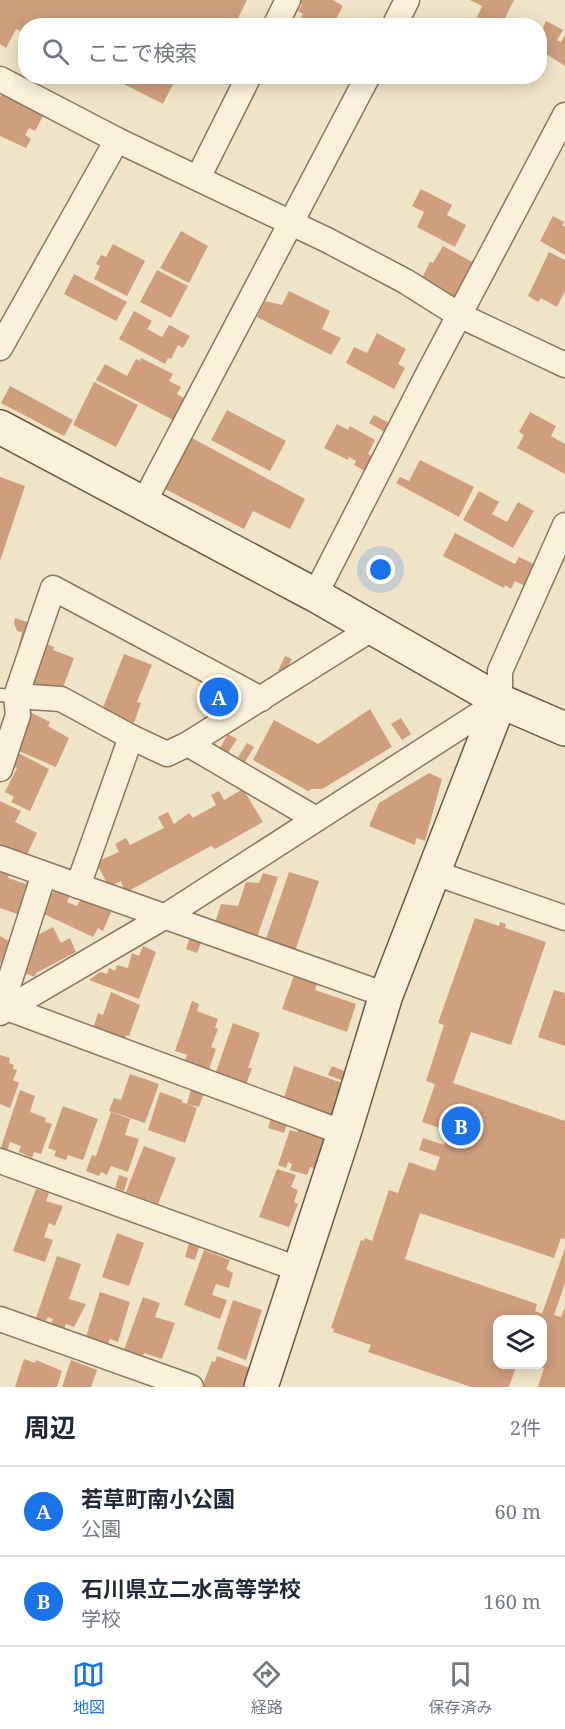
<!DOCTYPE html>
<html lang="ja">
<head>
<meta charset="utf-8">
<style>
  :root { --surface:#fff; --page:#f2f2f3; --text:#1f2937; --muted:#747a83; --line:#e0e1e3; --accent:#1a73e8 }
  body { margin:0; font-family:"Noto Serif","Noto Sans JP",serif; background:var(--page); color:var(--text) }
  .controls { position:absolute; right:18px; bottom:18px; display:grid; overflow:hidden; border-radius:12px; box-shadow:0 3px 15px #0003 }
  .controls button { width:54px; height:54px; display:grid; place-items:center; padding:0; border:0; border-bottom:2px solid var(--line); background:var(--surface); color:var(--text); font:30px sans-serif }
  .you { position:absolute; left:381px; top:570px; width:21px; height:21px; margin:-15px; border:4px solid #fff; border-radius:50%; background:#1a73e8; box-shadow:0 0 0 9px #1a73e833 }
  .badge { display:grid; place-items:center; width:39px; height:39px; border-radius:50%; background:var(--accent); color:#fff; font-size:20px; font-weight:700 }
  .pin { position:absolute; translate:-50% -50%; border:3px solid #fff; box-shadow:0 2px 6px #0006 }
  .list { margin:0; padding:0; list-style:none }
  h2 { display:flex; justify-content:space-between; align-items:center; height:78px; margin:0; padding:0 24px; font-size:26px }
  h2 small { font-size:20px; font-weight:400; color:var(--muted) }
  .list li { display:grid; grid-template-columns:39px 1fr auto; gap:18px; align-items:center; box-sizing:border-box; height:90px; padding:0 24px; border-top:2px solid var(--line) }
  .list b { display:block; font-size:22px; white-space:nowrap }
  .list p { margin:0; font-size:20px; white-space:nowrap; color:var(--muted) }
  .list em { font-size:20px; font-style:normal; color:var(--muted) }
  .icon { flex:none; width:33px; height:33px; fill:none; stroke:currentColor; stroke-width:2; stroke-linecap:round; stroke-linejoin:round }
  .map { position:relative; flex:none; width:565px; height:1387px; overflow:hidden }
  .search { position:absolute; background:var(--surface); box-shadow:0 3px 15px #0003; left:18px; right:18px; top:18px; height:66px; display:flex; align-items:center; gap:15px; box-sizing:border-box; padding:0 21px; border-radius:24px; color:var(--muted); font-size:22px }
  .sheet { height:258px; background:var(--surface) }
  nav { display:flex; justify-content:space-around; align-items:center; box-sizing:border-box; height:84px; border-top:2px solid var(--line); background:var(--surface); font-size:16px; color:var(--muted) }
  nav a { display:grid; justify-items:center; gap:3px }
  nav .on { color:var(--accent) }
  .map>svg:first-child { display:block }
  .building { fill:#cf9f7d }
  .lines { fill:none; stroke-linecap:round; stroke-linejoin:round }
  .lane-casing { stroke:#8d765c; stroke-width:15 }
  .street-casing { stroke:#8d765c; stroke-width:27 }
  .secondary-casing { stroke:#6f573f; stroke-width:36 }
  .lane { stroke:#faf1dc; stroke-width:12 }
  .street { stroke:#faf1dc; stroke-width:24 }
  .secondary { stroke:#faf1dc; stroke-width:33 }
</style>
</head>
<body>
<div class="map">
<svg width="565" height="1387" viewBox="0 0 565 1387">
  <rect width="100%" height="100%" fill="#f0e4c8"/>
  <g class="building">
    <polygon points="0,0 247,0 234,26 26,26 26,34 16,29 6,48 0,44"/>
    <polygon points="298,0 333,0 343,6 332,26 306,26 299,21 303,14 298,11 302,5 297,2"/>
    <polygon points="470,0 514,0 501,26 473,26 482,6"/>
    <polygon points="546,21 563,30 557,40 561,42 565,35 565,66 540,50 540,34"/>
    <polygon points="108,76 177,76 163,104"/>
    <polygon points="2,94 43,116 35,131 29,128 25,135 31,139 26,148 0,136 0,97"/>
    <polygon points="421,189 452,205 447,215 466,225 455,247 417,227 424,212 412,206"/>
    <polygon points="553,216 564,222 562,225 565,227 565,255 540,241"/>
    <polygon points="181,231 208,246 189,283 160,268"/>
    <polygon points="113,244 145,261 127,296 94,279 100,266 96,264 101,255 106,257"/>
    <polygon points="443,246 476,264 458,300 443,293 444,290 421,280 430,262 433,263"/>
    <polygon points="549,252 565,260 565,291 557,307 541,298 538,302 528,296"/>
    <polygon points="157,270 188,286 171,318 140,302"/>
    <polygon points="74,274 127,302 116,321 64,294"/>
    <polygon points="289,291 330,311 322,329 341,338 331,355 257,317 265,301 282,305"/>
    <polygon points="134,311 152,321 147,329 162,337 169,325 190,336 183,348 178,345 171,359 168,358 165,364 119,339"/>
    <polygon points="377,333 406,349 398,364 405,368 394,389 346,363 354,347 367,353"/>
    <polygon points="141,358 173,374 169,381 181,387 177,394 184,398 173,420 96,380 105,364 127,376 136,359 140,361"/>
    <polygon points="94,382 138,405 116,447 73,425"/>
    <polygon points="10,386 73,420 64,436 1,403"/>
    <polygon points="227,410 286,441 270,471 211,440"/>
    <polygon points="530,412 556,426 551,436 565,444 565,474 517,448 524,435 519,432"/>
    <polygon points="374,415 389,423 385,432 369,423"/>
    <polygon points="337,424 348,430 350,426 375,440 368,454 376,458 369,473 354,465 356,461 349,457 348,460 324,448"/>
    <polygon points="192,438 305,499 290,529 253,511 244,529 165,489"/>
    <polygon points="420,460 474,487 459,517 396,483 400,477 409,481"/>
    <polygon points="0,477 25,486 0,561"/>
    <polygon points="479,491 499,502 492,514 507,522 518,502 534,511 513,548 463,520"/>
    <polygon points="455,533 515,564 519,557 536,565 525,586 515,581 511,589 505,585 504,588 443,556"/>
    <polygon points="15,618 30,623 19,654 17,654 22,632 17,631 14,623"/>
    <polygon points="41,642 54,647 53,650 74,658 61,693 25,687"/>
    <polygon points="124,654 152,665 137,702 141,703 134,723 102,710"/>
    <polygon points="285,656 292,659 284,675 278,671"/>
    <polygon points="370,709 392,747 322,789 312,789 308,791 253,760 274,720 318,744"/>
    <polygon points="30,712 50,722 48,726 69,738 56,767 14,749"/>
    <polygon points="401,718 411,734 402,740 391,724"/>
    <polygon points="228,734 237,739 228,753 220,748"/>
    <polygon points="247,743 254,747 245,762 238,757"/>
    <polygon points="15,751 49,769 30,811 11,802 14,797 5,792 17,768 9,765"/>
    <polygon points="429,773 442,779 425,841 416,838 415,845 369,826 379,803"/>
    <polygon points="243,789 263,822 215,849 211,846 125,893 121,881 109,887 96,862 119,852 115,844 126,838 130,845 164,828 158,817 168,812 174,824 189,813 193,818 216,805 211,795 219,791 224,800"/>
    <polygon points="0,801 21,811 15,822 37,833 25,859 0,849"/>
    <polygon points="0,868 10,871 8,878 26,884 28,877 34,883 23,916 0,908"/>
    <polygon points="289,872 319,881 294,954 269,945 271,940 266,939"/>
    <polygon points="263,873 278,877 256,940 214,926 221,904 238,906 246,882 259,883"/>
    <polygon points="56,888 70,895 67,902 77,906 81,898 111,912 103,931 98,928 93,937 44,914 47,906 43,904 49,892 53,893"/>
    <polygon points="475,918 499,926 500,922 506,924 505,928 546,942 511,1045 471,1032 453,1083 565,1121 565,1239 561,1238 554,1258 420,1213 405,1259 537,1304 535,1311 542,1314 565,1248 565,1283 554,1315 561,1317 565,1306 565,1387 538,1387 544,1368 535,1365 542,1364 542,1320 498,1320 498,1364 517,1364 509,1387 471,1387 368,1352 371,1345 333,1332 334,1329 331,1328 361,1240 364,1241 365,1238 372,1241 389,1190 398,1193 409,1162 435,1171 440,1157 419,1150 423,1138 444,1145 449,1131 422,1122 435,1084 426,1081 444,1025 438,1023"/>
    <polygon points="53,927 61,943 70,938 76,952 36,973 35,977 22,972 32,938"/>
    <polygon points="0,936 12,943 0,964"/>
    <polygon points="190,937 202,940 197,953 186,949"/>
    <polygon points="143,946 156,952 139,999 89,980 100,972 107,974 109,968 115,971 117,965 128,968 132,953 139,956"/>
    <polygon points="294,975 317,983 315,990 356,1004 347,1032 282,1009"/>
    <polygon points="554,990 565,993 565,1046 538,1037"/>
    <polygon points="111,992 140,1005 129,1036 126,1035 124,1040 92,1032 98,1013 103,1015"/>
    <polygon points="192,1001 199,1004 197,1011 218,1019 215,1028 218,1029 211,1047 216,1049 209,1069 185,1060 187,1055 175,1051"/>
    <polygon points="233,1023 260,1033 248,1068 252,1068 246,1085 216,1072"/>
    <polygon points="0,1055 10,1058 9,1063 14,1065 13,1069 17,1070 13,1080 19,1083 10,1108 0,1104"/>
    <polygon points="294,1066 345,1084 334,1120 283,1101"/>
    <polygon points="332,1066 349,1073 346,1082 328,1075"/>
    <polygon points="130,1074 159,1084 145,1123 109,1111 114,1098 121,1100"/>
    <polygon points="191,1089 204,1093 199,1107 187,1104"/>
    <polygon points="20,1090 35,1096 30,1112 46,1118 45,1122 52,1124 41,1154 34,1152 32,1158 19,1152 21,1146 10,1142 7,1152 0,1150"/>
    <polygon points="160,1092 182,1100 182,1102 197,1108 185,1143 148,1130"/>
    <polygon points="63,1106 98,1119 83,1160 68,1155 66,1160 54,1156 56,1151 48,1148"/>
    <polygon points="111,1112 130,1119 125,1135 139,1139 128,1172 111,1166 107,1175 101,1172 99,1176 86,1171 92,1155 96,1156"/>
    <polygon points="271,1118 287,1124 284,1133 268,1128"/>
    <polygon points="298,1129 328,1138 317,1169 310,1167 307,1175 290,1170 292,1164 288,1162 286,1168 278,1165 290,1130 297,1132"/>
    <polygon points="144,1146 176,1158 158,1204 126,1192"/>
    <polygon points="277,1169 296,1175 291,1187 298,1190 294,1202 298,1204 289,1227 259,1217"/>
    <polygon points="119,1175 128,1178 124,1191 115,1188"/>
    <polygon points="36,1189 49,1193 46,1201 63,1206 55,1226 49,1223 44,1237 53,1240 45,1262 13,1251"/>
    <polygon points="117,1233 144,1243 129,1286 102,1277"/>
    <polygon points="189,1243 199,1247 195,1260 185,1257"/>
    <polygon points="204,1250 230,1260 226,1269 233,1273 229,1288 216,1284 212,1295 227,1300 220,1319 184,1305"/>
    <polygon points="57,1256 81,1264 69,1299 86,1304 74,1327 66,1324 61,1336 48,1331 53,1319 48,1317 46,1321 36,1318"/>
    <polygon points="100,1292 130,1302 118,1342 110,1339 108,1344 86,1337"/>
    <polygon points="143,1297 160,1303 155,1317 175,1323 162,1359 144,1353 142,1357 124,1350"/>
    <polygon points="233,1300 262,1310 246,1360 217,1349"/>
    <polygon points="217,1356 250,1368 244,1387 202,1387 212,1361 215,1362"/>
    <polygon points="24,1359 35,1363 36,1360 62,1371 57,1387 15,1387"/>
    <polygon points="71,1360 97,1370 91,1387 62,1387"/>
  </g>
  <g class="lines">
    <g class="lane-casing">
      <polyline id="lane" points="0,695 16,696"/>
    </g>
    <g class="street-casing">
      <g id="street">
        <polyline points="275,26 288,0"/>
        <polyline points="394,26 407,0"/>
        <polyline points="0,79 117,140 327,240 405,281 459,315 565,365"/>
        <polyline points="198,178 249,76"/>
        <polyline points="0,348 117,140"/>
        <polyline points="143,504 368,76"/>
        <polyline points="315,595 428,374 565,115"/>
        <polyline points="16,696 61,699 131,737"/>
        <polyline points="0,769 18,715 16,696 53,588 261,699"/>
        <polyline points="316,819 188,744 373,628"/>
        <polyline points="0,858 386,995"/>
        <polyline points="432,872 565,918"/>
        <polyline points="44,874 7,989 7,1008 344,1133"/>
        <polyline points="78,886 131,737 167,754 188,744"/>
        <polyline points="0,1013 164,917 500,701 500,671 565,525"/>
        <polyline points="0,1161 298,1269"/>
        <polyline points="0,1319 191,1387"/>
      </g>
    </g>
    <g class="secondary-casing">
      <g id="secondary">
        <polyline points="0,427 315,595 500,701 565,729"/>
        <polyline points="261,1387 344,1133 386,995 500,701"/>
      </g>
    </g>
    <use href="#lane" class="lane"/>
    <use href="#street" class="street"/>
    <use href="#secondary" class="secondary"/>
  </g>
</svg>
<div class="controls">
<button><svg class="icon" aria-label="layers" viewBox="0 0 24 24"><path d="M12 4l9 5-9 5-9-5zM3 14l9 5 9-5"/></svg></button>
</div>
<div class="you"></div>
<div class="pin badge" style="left:219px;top:697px">A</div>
<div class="pin badge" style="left:461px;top:1126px">B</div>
<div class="search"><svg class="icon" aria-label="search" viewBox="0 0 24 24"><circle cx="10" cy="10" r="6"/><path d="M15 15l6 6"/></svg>ここで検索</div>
</div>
<section class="sheet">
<h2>周辺<small>2件</small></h2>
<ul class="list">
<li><span class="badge">A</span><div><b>若草町南小公園</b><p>公園</p></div><em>60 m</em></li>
<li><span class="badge">B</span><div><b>石川県立二水高等学校</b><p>学校</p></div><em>160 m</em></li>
</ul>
</section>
<nav>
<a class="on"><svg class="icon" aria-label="map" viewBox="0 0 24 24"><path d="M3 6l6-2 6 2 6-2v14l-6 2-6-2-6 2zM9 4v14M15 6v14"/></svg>地図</a>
<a><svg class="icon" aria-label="directions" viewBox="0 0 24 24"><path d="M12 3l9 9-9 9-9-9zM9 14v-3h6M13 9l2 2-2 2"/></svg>経路</a>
<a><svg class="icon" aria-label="saved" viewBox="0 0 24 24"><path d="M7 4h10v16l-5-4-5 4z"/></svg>保存済み</a>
</nav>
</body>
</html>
